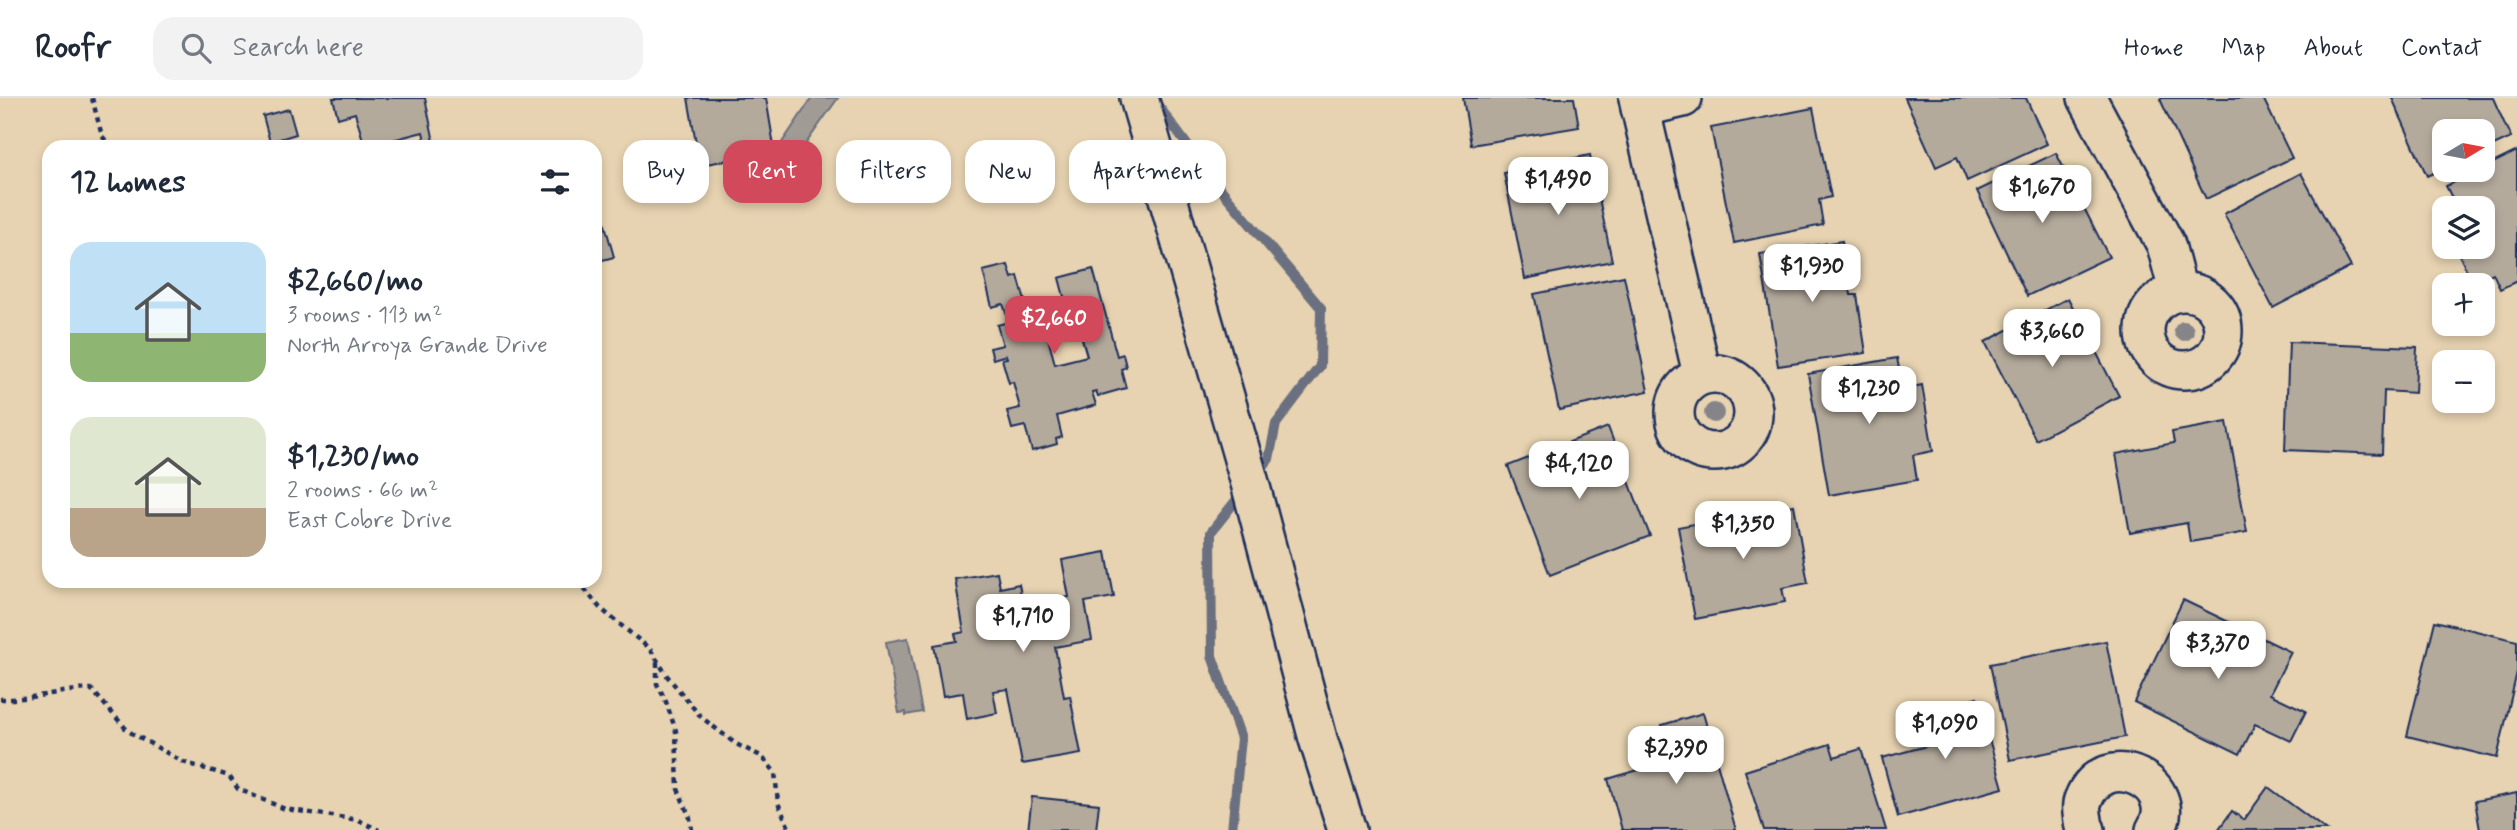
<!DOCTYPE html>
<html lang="en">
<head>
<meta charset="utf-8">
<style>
	:root { --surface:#fff; --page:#f2f2f3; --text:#1f2937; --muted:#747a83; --line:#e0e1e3; --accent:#d1495b }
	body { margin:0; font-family:Mynerve,sans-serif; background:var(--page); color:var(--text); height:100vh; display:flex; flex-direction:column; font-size:26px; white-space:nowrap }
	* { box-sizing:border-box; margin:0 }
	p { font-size:23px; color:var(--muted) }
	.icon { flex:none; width:38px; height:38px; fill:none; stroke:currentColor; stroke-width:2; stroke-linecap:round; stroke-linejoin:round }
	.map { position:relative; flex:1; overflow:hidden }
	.drawer { position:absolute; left:42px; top:42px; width:560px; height:448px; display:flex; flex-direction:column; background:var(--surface); border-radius:21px; box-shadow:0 4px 10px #0003 }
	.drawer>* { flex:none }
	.guide { position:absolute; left:623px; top:42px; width:665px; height:63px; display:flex; gap:14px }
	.needle { width:46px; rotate:80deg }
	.controls { position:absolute; left:2432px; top:21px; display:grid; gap:14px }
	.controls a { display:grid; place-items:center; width:63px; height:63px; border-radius:14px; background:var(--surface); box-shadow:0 4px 10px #0003; font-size:35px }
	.price { position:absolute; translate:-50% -60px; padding:0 16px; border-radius:14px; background:#fff; color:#222; font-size:23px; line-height:46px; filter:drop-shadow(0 2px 4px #0008) }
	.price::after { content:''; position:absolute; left:50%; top:42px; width:21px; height:16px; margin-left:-10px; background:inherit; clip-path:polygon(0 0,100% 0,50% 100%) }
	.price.current { background:var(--accent); color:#fff }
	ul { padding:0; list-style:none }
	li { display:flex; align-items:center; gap:21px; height:175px; padding:0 28px }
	li span { display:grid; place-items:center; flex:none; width:196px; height:140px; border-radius:21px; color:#555 }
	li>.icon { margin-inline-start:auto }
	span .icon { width:84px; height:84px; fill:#fffc; stroke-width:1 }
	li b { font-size:30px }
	h2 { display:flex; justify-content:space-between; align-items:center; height:84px; padding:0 28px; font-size:30px }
	.chip { padding:0 24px; border-radius:21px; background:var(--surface); box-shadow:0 4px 10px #0003; font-size:24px; line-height:63px }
	.chip.current { background:var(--accent); color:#fff }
	header { display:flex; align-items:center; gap:42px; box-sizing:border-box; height:98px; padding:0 35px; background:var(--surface); border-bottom:2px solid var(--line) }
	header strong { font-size:33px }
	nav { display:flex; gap:38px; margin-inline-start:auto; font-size:24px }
	.search { width:490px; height:63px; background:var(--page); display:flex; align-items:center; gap:18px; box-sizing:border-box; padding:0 24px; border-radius:21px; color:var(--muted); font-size:26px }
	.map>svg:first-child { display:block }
	.water { fill:#a19b95; stroke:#6b707f; stroke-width:2 }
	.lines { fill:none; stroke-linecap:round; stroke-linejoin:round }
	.stream { stroke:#6b707f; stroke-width:10 }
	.building { fill:#b4aa9c; stroke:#1b2f5e; stroke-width:2 }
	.minor-casing { stroke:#1b2f5e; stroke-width:42 }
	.path { stroke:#1b2f5e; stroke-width:4.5; stroke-dasharray:5 5; stroke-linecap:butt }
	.minor { stroke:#e7d3b1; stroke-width:37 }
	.tree { fill:#858489 }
</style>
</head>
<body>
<header>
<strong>Roofr</strong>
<div class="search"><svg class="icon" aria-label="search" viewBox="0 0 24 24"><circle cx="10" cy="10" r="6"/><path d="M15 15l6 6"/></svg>Search here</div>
<nav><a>Home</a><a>Map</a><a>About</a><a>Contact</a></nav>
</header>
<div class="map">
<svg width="2517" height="732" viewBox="0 0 2517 732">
	<rect width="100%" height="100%" fill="#e7d3b1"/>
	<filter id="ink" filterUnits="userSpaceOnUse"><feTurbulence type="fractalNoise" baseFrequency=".0143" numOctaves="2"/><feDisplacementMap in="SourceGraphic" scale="14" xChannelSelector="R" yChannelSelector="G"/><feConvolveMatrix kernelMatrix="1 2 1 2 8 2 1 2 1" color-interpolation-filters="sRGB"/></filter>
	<g filter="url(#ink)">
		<g class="water">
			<path d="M812,0H838L797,58L781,46Z"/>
			<path d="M908,540L922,614L906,617V614L899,615L886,544Z"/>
		</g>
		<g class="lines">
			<g class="stream">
				<path d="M1154,2L1213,82L1321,210L1320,268L1276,326L1269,361L1255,379"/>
				<path d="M1232,732L1241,640L1212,558L1211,434L1245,391"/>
			</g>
		</g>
		<g class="building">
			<path d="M333,0H425L434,44L426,46L423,34L365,49L355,15L338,20Z"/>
			<path d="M688,0H766L775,54L700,67Z"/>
			<path d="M1463,0H1574L1579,29L1471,47Z"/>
			<path d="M1905,0H2026L2047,46L1967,83L1957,59L1936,69Z"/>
			<path d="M2163,0H2263L2292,60L2206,101L2160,1Z"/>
			<path d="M2392,0H2493L2511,40L2483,53V33H2445V70L2427,78Z"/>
			<path d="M1813,10L1831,99L1819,102L1823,127L1734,145L1711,30Z"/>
			<path d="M289,11L296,36L270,44L263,18Z"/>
			<path d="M2517,53V183L2500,191L2493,175L2473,185L2455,149H2483V110H2457L2446,88Z"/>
			<path d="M2056,55L2109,159L2027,198L1977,93Z"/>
			<path d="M1590,57L1612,163L1525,181L1504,75Z"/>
			<path d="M2301,75L2351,169L2273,210L2224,116Z"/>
			<path d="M595,91L614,159L595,164Z"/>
			<path d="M1842,143L1851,197H1857L1866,255L1778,268L1760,156Z"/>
			<path d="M1008,167L1012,180L1018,178L1033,232L1045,229L1055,266L1087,258L1080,234L1074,236L1059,180L1093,171L1117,258L1123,256L1126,269L1121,271L1126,290L1098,298L1096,293L1092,294L1096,307L1057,318L1062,339L1056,341L1057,346L1032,353L1025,328L1012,331L1007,313L1020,310L1013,284L1009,285L1002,261L1007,260L1006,257L993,261L990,250L1003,247L997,227L1009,224L1003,206L992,209L983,173Z"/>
			<path d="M1624,178L1648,293L1559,312L1534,196Z"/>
			<path d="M2068,200L2119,298L2036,342L1985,244Z"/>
			<path d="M2289,244L2417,249L2415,295L2384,293L2382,356L2285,352Z"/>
			<path d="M1897,260L1903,291L1922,287L1933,353L1913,357L1917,382L1829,397L1808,276Z"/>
			<path d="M2227,324L2247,434L2190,444L2187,425L2130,435L2116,356L2174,345L2172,334Z"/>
			<path d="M1608,329L1650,438L1550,477L1508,368Z"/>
			<path d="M1794,407L1808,485L1782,490L1785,504L1695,521L1678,429Z"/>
			<path d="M1106,454L1114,499L1085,504L1092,542L1055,549L1064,599L1070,598L1081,656L1022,666L1008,591L993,593L997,615L967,621L963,595L943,598L934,547L957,543L955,536L964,534L955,481L997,474L1000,490L1019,486L1023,507L1069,499L1062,462Z"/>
			<path d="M2183,502L2291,554L2270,596L2306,613L2291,643L2255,626L2240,656L2134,604Z"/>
			<path d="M2435,523L2517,543V574L2497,660L2407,638Z"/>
			<path d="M2106,543L2125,639L2010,662L1990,566Z"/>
			<path d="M1977,599L2003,690L1898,719L1882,660L1930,647L1921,615Z"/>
			<path d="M1703,615L1736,732H1622L1608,681L1672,662L1662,627Z"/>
			<path d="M1830,646L1834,659L1861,651L1886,732H1764L1745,673Z"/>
			<path d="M2268,689L2326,732H2218L2232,713L2244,722Z"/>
			<path d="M2517,695V732H2480L2475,703Z"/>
			<path d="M1032,699L1099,706L1096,732H1028Z"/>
		</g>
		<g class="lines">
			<g class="minor-casing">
				<g id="minor">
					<path d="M1139,0L1250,385L1318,641L1347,732"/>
					<path d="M1638,0L1702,276"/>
					<path d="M2087,0L2166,147L2178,193"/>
					<path d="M1640,10L1683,0"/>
					<circle cx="2184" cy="233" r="39"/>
					<circle cx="1714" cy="315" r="39"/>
					<path d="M2086,732L2084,729C2083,721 2080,709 2083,702C2105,645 2184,688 2155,732"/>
				</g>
			</g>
			<g class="path">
				<path d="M92,0L102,38L111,49"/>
				<path d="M578,483L600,510L650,551L668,579L701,619L736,646L761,658L775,674L778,705L790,732"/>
				<path d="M657,564V586L665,601L676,633L678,691L690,720L692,732"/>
				<path d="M0,601C31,602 60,592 91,591L128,633L183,664L229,678L238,691L285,711L358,722L379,732"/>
			</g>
			<use href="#minor" class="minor"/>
		</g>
		<g class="tree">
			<circle cx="2184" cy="233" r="10"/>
			<circle cx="1714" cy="315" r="10"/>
		</g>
	</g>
</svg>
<div class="controls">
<a><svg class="needle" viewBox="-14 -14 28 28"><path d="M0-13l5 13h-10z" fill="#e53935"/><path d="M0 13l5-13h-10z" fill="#747a83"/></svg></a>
<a><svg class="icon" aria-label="layers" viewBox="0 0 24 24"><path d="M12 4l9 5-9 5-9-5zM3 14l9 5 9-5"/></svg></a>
<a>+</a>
<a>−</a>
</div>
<b class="price" style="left:1558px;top:119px">$1,490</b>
<b class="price" style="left:2042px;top:127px">$1,670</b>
<b class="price" style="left:1812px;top:206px">$1,930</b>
<b class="price current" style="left:1054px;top:258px">$2,660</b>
<b class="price" style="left:2052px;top:271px">$3,660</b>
<b class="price" style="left:1869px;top:328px">$1,230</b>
<b class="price" style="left:1579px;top:403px">$4,120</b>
<b class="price" style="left:1743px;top:463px">$1,350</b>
<b class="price" style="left:1023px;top:556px">$1,710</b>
<b class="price" style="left:2218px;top:583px">$3,370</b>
<b class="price" style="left:1945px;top:663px">$1,090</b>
<b class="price" style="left:1676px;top:688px">$2,390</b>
<div class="guide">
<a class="chip">Buy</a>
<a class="chip current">Rent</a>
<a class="chip">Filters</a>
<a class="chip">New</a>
<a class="chip">Apartment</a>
</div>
<section class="drawer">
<h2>12 homes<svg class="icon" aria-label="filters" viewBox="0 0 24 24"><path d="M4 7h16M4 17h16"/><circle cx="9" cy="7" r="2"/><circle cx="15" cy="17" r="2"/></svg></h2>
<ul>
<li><span style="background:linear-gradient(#bfe0f5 65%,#8fb573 0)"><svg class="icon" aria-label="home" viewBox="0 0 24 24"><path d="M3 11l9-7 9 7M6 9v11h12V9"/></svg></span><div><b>$2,660/mo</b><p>3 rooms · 113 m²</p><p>North Arroya Grande Drive</p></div></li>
<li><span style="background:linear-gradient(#dfe7d0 65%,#b9a48a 0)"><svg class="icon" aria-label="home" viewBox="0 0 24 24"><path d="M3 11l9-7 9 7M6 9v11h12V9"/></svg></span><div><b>$1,230/mo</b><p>2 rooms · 66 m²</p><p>East Cobre Drive</p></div></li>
</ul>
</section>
</div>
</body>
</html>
